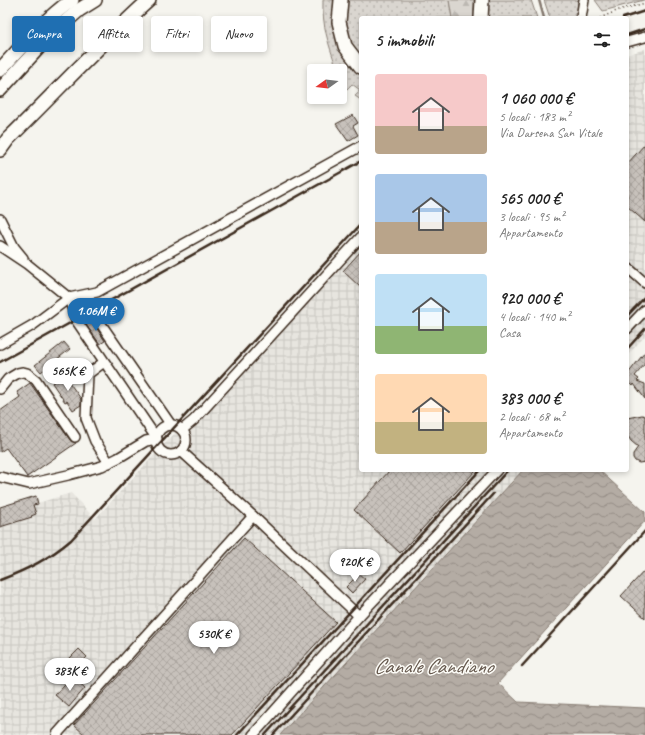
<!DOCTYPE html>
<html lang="it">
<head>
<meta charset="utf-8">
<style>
	:root { --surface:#fff; --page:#f2f2f2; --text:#222; --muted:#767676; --accent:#1f6fb2 }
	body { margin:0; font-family:Caveat,sans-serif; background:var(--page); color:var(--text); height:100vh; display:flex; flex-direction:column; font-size:15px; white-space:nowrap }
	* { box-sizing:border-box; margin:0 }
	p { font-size:13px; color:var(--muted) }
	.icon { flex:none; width:22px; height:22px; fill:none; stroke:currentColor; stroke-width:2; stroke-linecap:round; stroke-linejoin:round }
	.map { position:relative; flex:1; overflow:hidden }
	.panel { position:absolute; left:359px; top:16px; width:270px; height:456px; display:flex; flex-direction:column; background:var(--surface); border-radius:4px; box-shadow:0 2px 6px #0003 }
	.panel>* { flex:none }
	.banner { position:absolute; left:12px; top:16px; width:287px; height:36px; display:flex; gap:8px }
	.needle { width:26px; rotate:255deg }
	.buttons { position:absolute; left:307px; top:64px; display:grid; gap:8px }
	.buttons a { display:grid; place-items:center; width:40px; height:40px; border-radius:4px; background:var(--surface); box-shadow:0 2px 6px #0003; font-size:20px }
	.price { position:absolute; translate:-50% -34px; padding:0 9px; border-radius:14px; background:#fff; color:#222; font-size:13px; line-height:26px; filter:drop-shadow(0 1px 2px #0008) }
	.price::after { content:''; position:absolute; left:50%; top:24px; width:12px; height:9px; margin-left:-6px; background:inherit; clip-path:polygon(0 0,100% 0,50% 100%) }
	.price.on { background:var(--accent); color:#fff }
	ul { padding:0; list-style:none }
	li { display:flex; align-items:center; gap:12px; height:100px; padding:0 16px }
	li span { display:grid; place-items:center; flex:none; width:112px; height:80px; border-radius:4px; color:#555 }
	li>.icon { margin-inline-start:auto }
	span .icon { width:48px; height:48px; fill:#fffc; stroke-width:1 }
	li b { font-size:17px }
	h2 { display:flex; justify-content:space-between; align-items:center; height:48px; padding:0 16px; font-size:17px }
	.tag { padding:0 14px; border-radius:4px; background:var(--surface); box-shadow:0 2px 6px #0003; font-size:14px; line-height:36px }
	.tag.on { background:var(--accent); color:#fff }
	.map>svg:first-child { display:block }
	.industrial { fill:url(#industrial-grid) }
	.grass { fill:url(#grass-dots); stroke:#8a8077 }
	.forest { fill:url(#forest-firs); stroke:#8a8077 }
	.water { fill:url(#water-waves); stroke:#84786e }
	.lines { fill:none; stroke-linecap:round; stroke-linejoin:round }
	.stream { stroke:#84786e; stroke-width:2.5 }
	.building { fill:url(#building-cross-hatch); stroke:#3b2a1e }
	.minor-casing { stroke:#3b2a1e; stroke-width:12 }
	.highway-casing { stroke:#3b2a1e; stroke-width:16 }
	.path { stroke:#3b2a1e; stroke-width:1.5; stroke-dasharray:1 3; stroke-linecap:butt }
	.minor { stroke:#fdfcf7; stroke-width:9 }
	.highway { stroke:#fdfcf7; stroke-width:13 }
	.rail { stroke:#3b2a1e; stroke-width:2.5 }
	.labels { text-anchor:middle; stroke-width:3; stroke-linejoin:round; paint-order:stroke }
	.water-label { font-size:21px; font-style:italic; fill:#65584d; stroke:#fdfcf7 }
</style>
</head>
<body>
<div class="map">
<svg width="645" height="735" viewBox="0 0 645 735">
	<defs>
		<pattern id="industrial-grid" width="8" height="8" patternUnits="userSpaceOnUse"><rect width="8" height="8" fill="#e7e5df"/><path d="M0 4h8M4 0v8" fill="none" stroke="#c7c5bf"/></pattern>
		<pattern id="grass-dots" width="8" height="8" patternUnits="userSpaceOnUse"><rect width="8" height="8" fill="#dad6d0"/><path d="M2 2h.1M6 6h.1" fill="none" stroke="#bcb8b2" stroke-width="1.8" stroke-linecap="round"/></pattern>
		<pattern id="forest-firs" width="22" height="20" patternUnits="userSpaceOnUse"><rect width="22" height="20" fill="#dad6d0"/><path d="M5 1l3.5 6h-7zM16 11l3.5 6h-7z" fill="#bcb8b2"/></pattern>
		<pattern id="water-waves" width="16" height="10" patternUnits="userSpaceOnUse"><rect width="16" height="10" fill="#b4aca4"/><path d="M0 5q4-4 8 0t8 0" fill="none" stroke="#948c85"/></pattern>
		<pattern id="building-cross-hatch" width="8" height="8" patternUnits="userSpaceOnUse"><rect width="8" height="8" fill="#c7c1bb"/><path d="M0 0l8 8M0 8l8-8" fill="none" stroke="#aca6a0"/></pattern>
	</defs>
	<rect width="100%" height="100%" fill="#f5f4ee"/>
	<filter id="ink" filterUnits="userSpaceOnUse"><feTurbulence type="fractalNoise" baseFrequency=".025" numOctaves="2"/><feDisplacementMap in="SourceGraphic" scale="8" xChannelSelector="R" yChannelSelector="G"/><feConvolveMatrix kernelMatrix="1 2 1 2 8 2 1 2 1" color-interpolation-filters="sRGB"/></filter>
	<g filter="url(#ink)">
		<g class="industrial">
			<path d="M645,49V336L627,356V55Z"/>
			<path d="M361,239V470H523L280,735H0V507L36,496L38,503L71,493L95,519L155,454Z"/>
		</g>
		<g class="grass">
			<path d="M323,0H334C330,30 337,53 361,73V100L355,96L360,90L352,84L347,89L340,84V71H332L336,66C328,42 322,26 323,0Z"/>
			<path d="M343,0H449L452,18H361V60L344,34Z"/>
			<path d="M485,0H531L537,18H485Z"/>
			<path d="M544,0H578L577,10L574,18H550Z"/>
			<path d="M595,0H644L603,11Z"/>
		</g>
		<path class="forest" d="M449,0H474V18H452Z"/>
		<path class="water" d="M523,470H599L645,512V521L498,683L518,702L645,708V735H280Z"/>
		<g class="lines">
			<path class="stream" d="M539,0L544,18"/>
		</g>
		<g class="building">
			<path d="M353,115L358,123L353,126L358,135L348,141L336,124Z"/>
			<path d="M645,144V222L627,206V164Z"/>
			<path d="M361,251V288L343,271Z"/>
			<path d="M92,321L105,341L100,344L86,325Z"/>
			<path d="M64,342L70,349L41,372L35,365Z"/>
			<path d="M645,352V364L635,376L639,379L637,381L645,384V399L634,384L633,386L627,380V375Z"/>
			<path d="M64,375L81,399V405L73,410L67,401L65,402L52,383Z"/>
			<path d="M30,383L70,440L76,443L27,477L6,448L0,452V411L20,397L17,392Z"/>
			<path d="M642,415L645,416V462L639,463L635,461L633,458V454L638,447L631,441L627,435V418Z"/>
			<path d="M390,470H476L400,553L354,510Z"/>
			<path d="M36,496L38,504L33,505L36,514L31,516L32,517L0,527V507Z"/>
			<path d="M244,538L336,622L232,735H85L74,725Z"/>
			<path d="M645,570V618L621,596Z"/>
			<path d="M359,574L365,579L352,593L346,587Z"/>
			<path d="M79,649L87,657L75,669L67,661Z"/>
			<path d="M72,676L85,688L69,707L55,695Z"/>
		</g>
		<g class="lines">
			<g class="minor-casing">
				<g id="minor">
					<path d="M581,18L584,0"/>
					<path d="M627,42L645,37"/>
					<path d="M0,219L14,247L23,258"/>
					<path d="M0,246L27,264L69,298L92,311L171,425"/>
					<path d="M627,267L645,283"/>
					<path d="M627,329L645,310"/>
					<path d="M0,344L33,325L69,298L97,292L361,146"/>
					<path d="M104,362L88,374L86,418L95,441L109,463"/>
					<path d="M0,389L8,379L18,373L23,372L27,373L36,380L75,437"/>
					<circle cx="171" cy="440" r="15"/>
					<path d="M182,430L194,420L361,237"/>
					<path d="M181,451L253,516L359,616"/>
					<path d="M0,477L29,484L68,475L102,466L118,458L146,441L157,439L76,320L69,298"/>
					<path d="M58,735L57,734L253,516"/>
					<path d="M253,735L359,616L497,470"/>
				</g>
			</g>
			<g class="highway-casing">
				<g id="highway">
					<path d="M341,0L339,22L345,46L361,67"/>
					<path d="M481,18L482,0"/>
					<path d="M0,70C23,45 45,19 72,0"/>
					<path d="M0,90L50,35L79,10L95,0"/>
					<path d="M0,150L8,139C55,93 100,44 149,0"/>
				</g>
			</g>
			<path class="path" d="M600,18L619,10L645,3"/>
			<use href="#minor" class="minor"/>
			<use href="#highway" class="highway"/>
			<g class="rail">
				<path d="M623,18L645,11"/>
				<path d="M627,35L645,29"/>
				<path d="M627,316L645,297"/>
				<path d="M627,349L645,329"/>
				<path d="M0,362L361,161"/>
				<path d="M0,580C26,570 49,559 71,540L361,224"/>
				<path d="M522,666L645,531"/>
				<path d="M237,735L480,470"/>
				<path d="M265,735L508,470"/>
				<path d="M273,735L493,494"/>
			</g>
		</g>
	</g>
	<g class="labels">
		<g class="water-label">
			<text x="433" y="673">Canale Candiano</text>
		</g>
	</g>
</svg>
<div class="buttons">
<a><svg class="needle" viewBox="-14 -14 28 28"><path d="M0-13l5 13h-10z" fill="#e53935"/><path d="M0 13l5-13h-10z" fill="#767676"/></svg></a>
</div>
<b class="price on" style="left:96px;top:332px">1.06M €</b>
<b class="price" style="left:68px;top:392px">565K €</b>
<b class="price" style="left:355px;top:583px">920K €</b>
<b class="price" style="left:214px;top:655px">530K €</b>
<b class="price" style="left:70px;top:692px">383K €</b>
<div class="banner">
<a class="tag on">Compra</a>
<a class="tag">Affitta</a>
<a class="tag">Filtri</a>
<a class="tag">Nuovo</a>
</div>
<section class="panel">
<h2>5 immobili<svg class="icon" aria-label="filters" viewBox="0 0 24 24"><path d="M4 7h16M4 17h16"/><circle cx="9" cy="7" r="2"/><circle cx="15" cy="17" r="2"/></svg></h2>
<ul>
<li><span style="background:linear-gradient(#f6c9c9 65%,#b9a48a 0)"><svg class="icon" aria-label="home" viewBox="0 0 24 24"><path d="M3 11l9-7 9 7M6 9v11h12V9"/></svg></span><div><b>1 060 000 €</b><p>5 locali · 183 m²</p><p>Via Darsena San Vitale</p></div></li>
<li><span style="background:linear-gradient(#a9c7e8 60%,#b9a48a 0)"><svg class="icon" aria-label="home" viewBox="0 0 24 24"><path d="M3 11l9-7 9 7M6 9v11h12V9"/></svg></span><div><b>565 000 €</b><p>3 locali · 95 m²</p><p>Appartamento</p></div></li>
<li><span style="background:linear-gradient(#bfe0f5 65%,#8fb573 0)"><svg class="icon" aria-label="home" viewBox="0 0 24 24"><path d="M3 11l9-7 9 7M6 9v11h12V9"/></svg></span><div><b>920 000 €</b><p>4 locali · 140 m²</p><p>Casa</p></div></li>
<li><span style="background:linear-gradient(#ffd9b3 60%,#c2b280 0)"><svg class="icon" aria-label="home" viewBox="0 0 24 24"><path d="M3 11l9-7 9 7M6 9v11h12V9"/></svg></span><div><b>383 000 €</b><p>2 locali · 68 m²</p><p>Appartamento</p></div></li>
</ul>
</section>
</div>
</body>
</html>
